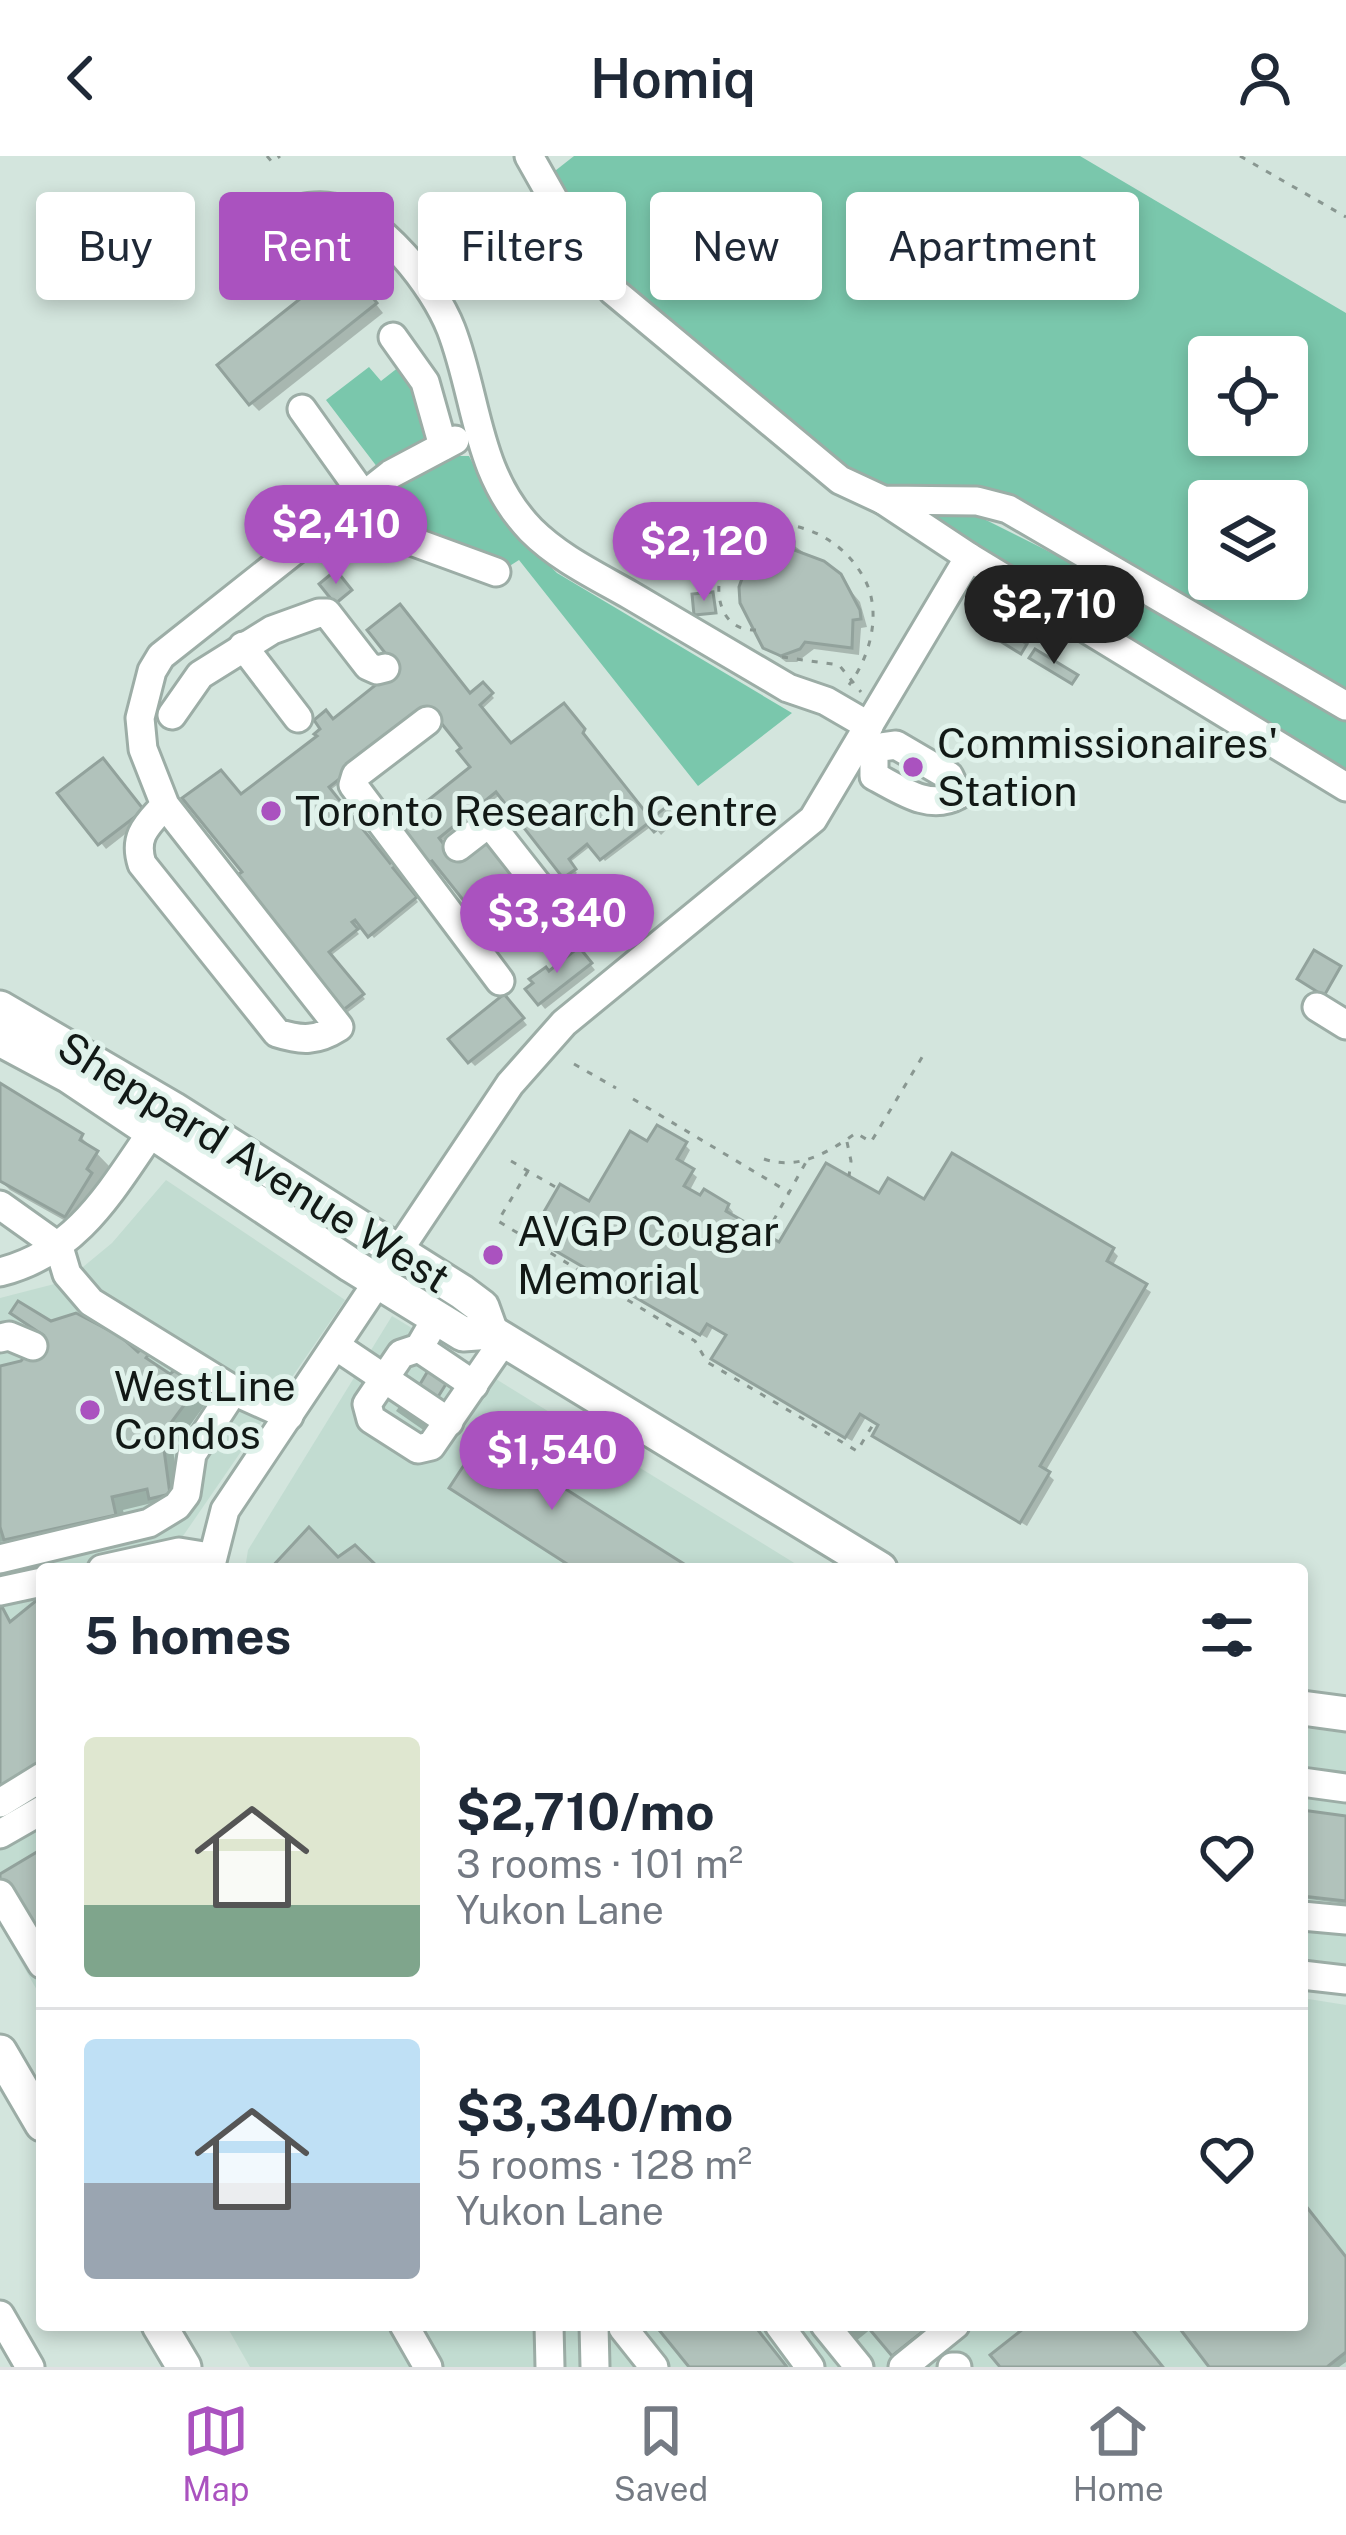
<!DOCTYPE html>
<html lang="en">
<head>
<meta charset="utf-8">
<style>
	:root { --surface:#fff; --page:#f6f6f7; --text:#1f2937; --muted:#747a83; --line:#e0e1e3; --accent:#aa52bf }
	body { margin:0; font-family:"Public Sans",sans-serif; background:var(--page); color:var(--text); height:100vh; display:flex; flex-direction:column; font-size:45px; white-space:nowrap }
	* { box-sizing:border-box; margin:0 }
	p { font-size:39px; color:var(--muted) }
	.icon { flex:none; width:66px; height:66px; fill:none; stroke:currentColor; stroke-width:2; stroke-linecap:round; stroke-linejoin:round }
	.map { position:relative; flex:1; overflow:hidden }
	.side { position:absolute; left:36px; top:1407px; width:1272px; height:768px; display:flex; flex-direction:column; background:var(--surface); border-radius:12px; box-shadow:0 6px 18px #0003 }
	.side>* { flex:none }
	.banner { position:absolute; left:36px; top:36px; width:1275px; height:108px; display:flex; gap:24px }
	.buttons { position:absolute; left:1188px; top:180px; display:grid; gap:24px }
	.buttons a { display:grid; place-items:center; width:120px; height:120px; border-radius:12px; background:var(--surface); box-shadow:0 6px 18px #0003; font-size:60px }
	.price { position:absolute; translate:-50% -102px; padding:0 27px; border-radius:42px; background:var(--accent); color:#fff; font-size:39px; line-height:78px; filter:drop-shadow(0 3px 6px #0008) }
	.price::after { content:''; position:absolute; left:50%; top:72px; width:36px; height:27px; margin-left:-18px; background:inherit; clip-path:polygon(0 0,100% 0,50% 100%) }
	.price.on { background:#222; color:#fff }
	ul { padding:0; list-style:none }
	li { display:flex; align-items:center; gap:36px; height:300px; padding:0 48px }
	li+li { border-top:3px solid var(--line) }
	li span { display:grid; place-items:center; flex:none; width:336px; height:240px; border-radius:12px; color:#555 }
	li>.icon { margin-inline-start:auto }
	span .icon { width:144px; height:144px; fill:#fffc; stroke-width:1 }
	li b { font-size:51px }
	h2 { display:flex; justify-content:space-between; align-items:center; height:144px; padding:0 48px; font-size:51px }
	.chip { padding:0 42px; border-radius:12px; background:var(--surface); box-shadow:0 6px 18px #0003; font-size:42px; line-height:108px }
	.chip.on { background:var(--accent); color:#fff }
	header { display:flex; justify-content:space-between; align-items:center; height:156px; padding:0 48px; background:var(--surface); font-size:54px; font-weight:600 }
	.tab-bar { display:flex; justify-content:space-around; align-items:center; height:168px; border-top:3px solid var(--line); background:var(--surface); font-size:33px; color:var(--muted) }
	.tab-bar a { display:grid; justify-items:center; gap:6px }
	.tab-bar .on { color:var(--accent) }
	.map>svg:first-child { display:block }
	.built { fill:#c2dcd1 }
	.green { fill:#7ac7ac; fill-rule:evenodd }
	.shadow { fill:#0003 }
	.building { fill:#b1c2bb; stroke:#92a29c; stroke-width:3; fill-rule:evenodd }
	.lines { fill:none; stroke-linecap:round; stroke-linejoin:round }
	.minor-casing { stroke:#9cada6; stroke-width:33 }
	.major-casing { stroke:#9cada6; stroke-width:39 }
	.path { stroke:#899791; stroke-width:3; stroke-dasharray:6 9; stroke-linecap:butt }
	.minor { stroke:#fff; stroke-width:27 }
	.major { stroke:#fff; stroke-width:33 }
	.poi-dot { fill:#aa52bf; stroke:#e0f2eb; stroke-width:4.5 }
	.labels { text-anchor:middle; stroke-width:10; stroke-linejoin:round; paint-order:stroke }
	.poi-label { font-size:42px; fill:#121916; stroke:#e0f2eb; text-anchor:start }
	.street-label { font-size:42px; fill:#121916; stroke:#e0f2eb }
</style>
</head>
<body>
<header><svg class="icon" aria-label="back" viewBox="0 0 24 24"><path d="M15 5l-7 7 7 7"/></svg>Homiq<svg class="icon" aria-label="person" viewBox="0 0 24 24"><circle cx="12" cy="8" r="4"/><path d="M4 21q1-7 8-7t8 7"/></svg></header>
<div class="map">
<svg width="1346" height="2211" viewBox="0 0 1346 2211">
	<rect width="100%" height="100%" fill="#d3e5dd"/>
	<g class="built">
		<path d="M166,1024L345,1144L183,1380L184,1413H42V1843L0,1769V1142L66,1125L112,1087Z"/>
		<path d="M392,1160L496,1223L804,1413H245L248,1394Z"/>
		<path d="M1302,1572L1346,1577V1811L1302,1806Z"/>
		<path d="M1302,1842L1346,1849V2211H250L226,2169H1302Z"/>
	</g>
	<g class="green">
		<path d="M574,0H1080L1346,157V541L1005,344L903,335L857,321L803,281L704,192L622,132L546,22ZM1209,201H1287V279H1209ZM1209,345H1287V423H1209Z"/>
		<path d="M404,207L416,223L428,279L381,316L326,244L369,211L381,225Z"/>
		<path d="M457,300H469L501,362L557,417L792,557L698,630L519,404L508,411C478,400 369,378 396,334L392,329Z"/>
		<path d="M970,356L1108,425L1346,557V619L951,380L927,358Z"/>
	</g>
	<g class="shadow">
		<path d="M353,119L383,157L259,255L251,247Z"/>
		<path d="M793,389L839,421L860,446L867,471L861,472L859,499L814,493L797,506H786L765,490Z"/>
		<path d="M483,530L494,542L481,554L511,591L564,550L651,666L666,655L675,665L661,679L653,669L605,705L592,689L569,707L577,717L568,724L501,638L440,686L455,706L486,682L519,723L496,742L503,754L494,743L477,756L437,706L433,708L422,695L474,611L465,593L435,554L329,635L418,746L374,782L360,765L352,770L359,778L329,801L365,843L348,856L248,730L241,642L321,580L333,567L470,541Z"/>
		<path d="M103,606L147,661L106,693L61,638Z"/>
		<path d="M584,800L595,814L545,853L540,847L549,818Z"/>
		<path d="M510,848L527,869L475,910L470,905Z"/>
		<path d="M0,931L81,981L109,1010L98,1027L103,1032L78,1072L10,1034L0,1024Z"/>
		<path d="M648,989H685L690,994L682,1009L697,1021L689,1036L728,1050L733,1056L730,1061L780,1090L880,1041L925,1047L1112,1094L1118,1100L1112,1111L1151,1136L1045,1316L1054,1324L1027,1370L881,1285V1270L866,1261L852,1285L721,1209L715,1203L728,1180L713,1171L707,1182L540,1085L590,1049Z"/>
		<path d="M14,1157L147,1201L171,1221L183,1222L209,1243L173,1293L181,1350L165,1354L156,1346L123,1354L127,1371L19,1396L8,1384L0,1386V1213L23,1207L44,1181Z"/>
		<path d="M450,1223L427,1260L432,1280L396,1255L403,1245L421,1256Z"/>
		<path d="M1302,1657L1346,1663V1748L1302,1742Z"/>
		<path d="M1302,2048L1346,2104V2206L1339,2211H1213L1181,2169H1302Z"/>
		<path d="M832,2169H943L899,2204L872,2172L850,2190Z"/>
	</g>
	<g class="building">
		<path d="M345,107L377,147L249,249L217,209Z"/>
		<path d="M777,386H794V394L824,405L841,418L860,454L861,463L853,464L852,492L805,486L800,493L781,500L763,492L740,447L739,431L744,417L728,406L759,390Z"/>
		<path d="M336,414L352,434L335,448L319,428Z"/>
		<path d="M713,436L716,457L694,459L692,438Z"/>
		<path d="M400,448L470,537L483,526L493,537L480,549L511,587L564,547L585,573L583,577L651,663L666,651L674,660L654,676L647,668L600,704L587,688L569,703L576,713L563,722L496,636L439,682L455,703L486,678L518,719L495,738L503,749L498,753L490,742L472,755L432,705L428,707L417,693L393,712L417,741L368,781L355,764L352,766L358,773L329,796L364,838L342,855L229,725L242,716L182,642L221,614L241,638L317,580L314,578L320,573L314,564L326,554L333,563L397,512L367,474ZM430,553L461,592L457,595L470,611L398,668L413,688L390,707L329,631Z"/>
		<path d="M985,462L1027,488L1021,498L979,472Z"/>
		<path d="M1035,493L1078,519L1072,528L1029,502Z"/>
		<path d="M103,602L144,654L98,689L57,637Z"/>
		<path d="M579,791L592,807L538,849L525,833L533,827L529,823L546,811L549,815Z"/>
		<path d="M1314,794L1341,810L1324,840L1297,823Z"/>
		<path d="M504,838L524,862L468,907L448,883Z"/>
		<path d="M0,927L83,978L80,984L98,995L87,1013L92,1017L65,1061L0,1025Z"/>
		<path d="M657,969L687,986L677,1003L694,1013L684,1030L700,1039L704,1033L729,1048L726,1055L779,1086L826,1007L879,1037L888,1022L924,1043L952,997L1114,1092L1107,1105L1147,1128L1040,1310L1050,1316L1020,1367L872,1280L878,1269L860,1258L845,1282L711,1203L726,1179L707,1168L700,1179L530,1080L560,1028L589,1045L630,975L647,985Z"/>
		<path d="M18,1145L51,1165L76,1157L120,1180L138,1196L141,1193L149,1198L146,1202L170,1218L175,1214L185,1220L182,1225L199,1229L162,1279L170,1338L149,1343L147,1333L112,1341L116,1359L4,1384L0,1371V1210L21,1205L43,1179L10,1157Z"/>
		<path d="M432,1208L451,1220L428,1257L410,1245Z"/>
		<path d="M501,1276L517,1286L510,1297L515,1301L692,1413H575L449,1332L483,1280Z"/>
		<path d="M309,1371L338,1401L355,1389L380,1413H270Z"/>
		<path d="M42,1440V1620L0,1645V1447L10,1466Z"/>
		<path d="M1302,1654L1346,1660V1745L1302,1740Z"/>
		<path d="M42,1693V1795L0,1724V1718Z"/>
		<path d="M1302,2045L1346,2101V2196L1327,2211H1209L1177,2169H1302Z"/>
		<path d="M655,2169H754L787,2211H689Z"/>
		<path d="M866,2169H931L892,2200Z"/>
		<path d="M1028,2169H1129L1163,2211H1000L990,2199Z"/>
	</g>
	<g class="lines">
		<g class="minor-casing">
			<g id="minor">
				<path d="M529,0L586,101L613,135L840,324L883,344L977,345L1008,353L1346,550"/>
				<path d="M279,58C296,54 315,48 333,52C381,60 434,130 451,173C478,243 475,316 531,374C559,402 595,419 630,439C682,470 735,501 788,532L826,545L869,570"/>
				<path d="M393,181L425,226L443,290"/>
				<path d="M302,253L364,340L374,366L395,379L496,416"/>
				<path d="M969,401L1346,631"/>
				<path d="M243,490L298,562"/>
				<path d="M172,559L200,519L272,474L319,457H327L368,510L377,514L385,512"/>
				<path d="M427,565L356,619L353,629L500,825"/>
				<path d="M896,589L949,620L958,639C929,655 901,634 874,620V592Z"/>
				<path d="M165,649C147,669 133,680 142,708L277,877C302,885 317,885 339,871L165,649L143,593L140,562L152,515L161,500L391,318L455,284"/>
				<path d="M458,691L489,667L566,765"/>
				<path d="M1317,851L1346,869"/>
				<path d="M0,1049L59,1091L67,1118L91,1146L240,1238L289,1260"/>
				<path d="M0,1116C76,1097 109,1038 151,977"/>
				<path d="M437,1161L419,1192L401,1198L367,1248L371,1263L418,1293L431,1290L504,1184"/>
				<path d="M0,1182L9,1180L33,1190"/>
				<path d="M336,1190L449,1266"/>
				<path d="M419,1192L474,1229"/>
				<path d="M0,1403L149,1367L177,1350L186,1338L192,1298L234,1234"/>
				<path d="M102,1413L179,1396L210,1401"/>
				<path d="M210,1413L225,1354L510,928L564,867L813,663L969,401L883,344"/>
				<path d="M0,1435L42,1426"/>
				<path d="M1302,1626L1346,1632"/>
				<path d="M0,1647L42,1621"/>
				<path d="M0,1678L42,1654"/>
				<path d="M0,1738L42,1808"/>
				<path d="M1302,1760L1346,1764"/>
				<path d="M1302,1819L1346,1824"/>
				<path d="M0,2159L30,2211"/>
				<path d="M404,2169L428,2211"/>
				<path d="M549,2169L550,2211"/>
				<path d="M594,2169L595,2211"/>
				<path d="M779,2169L810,2211"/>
				<path d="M825,2169L859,2211"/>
				<path d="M623,2172L654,2211"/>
				<path d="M903,2211L955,2169"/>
				<path d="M952,2211H957"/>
			</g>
		</g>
		<g class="major-casing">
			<g id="major">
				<path d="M0,852L173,953L462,1136L482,1151L491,1176"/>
				<path d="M0,883L69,920L351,1109L463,1178L491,1176L880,1413"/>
				<path d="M1302,1552L1346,1558"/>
				<path d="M0,1896L42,1968"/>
				<path d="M159,2169L184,2211"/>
			</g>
		</g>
		<g class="path">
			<path d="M267,0L272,6L280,0"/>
			<path d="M1240,0L1346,61"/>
			<path d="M756,474C690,477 714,337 811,375C834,384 853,401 865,424C882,457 870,501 849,529"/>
			<path d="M782,501L839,509L861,536"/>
			<path d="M574,908L616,932"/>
			<path d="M633,943L790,1037"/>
			<path d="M847,986L851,1005L849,1020"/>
			<path d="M764,1003C798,1015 829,996 856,977L871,986L924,898"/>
			<path d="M511,1005L557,1032"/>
			<path d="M528,1015L498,1065L695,1185L707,1206L857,1295L874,1267"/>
			<path d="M766,1078L806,1006"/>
		</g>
		<use href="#minor" class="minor"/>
		<use href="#major" class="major"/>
	</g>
	<g class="poi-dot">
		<circle cx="913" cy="611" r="12"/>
		<circle cx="271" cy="655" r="12"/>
		<circle cx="493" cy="1099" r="12"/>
		<circle cx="90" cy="1254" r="12"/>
	</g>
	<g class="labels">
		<g class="poi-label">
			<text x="937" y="602">Commissionaires'<tspan x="937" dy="48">Station</tspan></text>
			<text x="295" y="670">Toronto Research Centre</text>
			<text x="517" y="1090">AVGP Cougar<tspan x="517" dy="48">Memorial</tspan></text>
			<text x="114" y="1245">WestLine<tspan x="114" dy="48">Condos</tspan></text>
		</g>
		<g class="street-label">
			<text transform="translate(254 1006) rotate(32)" y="15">Sheppard Avenue West</text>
		</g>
	</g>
</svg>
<div class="buttons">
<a><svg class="icon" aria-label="locate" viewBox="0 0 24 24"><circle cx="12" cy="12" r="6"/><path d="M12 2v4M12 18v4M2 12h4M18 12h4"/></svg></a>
<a><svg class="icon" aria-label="layers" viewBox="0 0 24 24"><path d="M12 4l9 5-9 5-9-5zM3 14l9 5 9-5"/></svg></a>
</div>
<b class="price" style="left:336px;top:431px">$2,410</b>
<b class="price" style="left:704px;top:448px">$2,120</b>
<b class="price on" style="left:1054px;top:511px">$2,710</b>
<b class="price" style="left:557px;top:820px">$3,340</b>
<b class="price" style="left:552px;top:1357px">$1,540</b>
<div class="banner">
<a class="chip">Buy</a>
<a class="chip on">Rent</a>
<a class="chip">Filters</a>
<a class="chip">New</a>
<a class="chip">Apartment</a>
</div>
<section class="side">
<h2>5 homes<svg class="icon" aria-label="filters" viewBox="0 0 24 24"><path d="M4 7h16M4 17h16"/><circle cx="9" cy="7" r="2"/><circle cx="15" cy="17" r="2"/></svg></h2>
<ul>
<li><span style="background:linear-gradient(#dfe7d0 70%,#7fa58c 0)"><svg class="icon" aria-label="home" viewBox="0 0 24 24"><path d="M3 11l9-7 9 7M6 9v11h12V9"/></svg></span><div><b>$2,710/mo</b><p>3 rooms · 101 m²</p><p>Yukon Lane</p></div><svg class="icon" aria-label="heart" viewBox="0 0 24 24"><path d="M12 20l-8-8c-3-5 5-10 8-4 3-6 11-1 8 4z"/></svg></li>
<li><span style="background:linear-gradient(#bfe0f5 60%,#9aa5b1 0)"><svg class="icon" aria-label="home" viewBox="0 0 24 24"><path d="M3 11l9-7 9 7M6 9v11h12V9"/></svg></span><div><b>$3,340/mo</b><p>5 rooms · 128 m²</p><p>Yukon Lane</p></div><svg class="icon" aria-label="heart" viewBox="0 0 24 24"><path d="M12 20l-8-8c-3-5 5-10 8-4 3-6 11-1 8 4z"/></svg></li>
</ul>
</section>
</div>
<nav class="tab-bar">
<a class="on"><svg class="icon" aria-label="map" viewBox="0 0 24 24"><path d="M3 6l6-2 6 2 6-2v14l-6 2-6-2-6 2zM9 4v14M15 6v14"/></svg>Map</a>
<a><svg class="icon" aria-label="saved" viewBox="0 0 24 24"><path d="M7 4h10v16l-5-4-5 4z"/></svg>Saved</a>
<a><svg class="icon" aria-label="home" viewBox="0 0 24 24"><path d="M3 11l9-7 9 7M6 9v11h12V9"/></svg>Home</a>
</nav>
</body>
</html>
